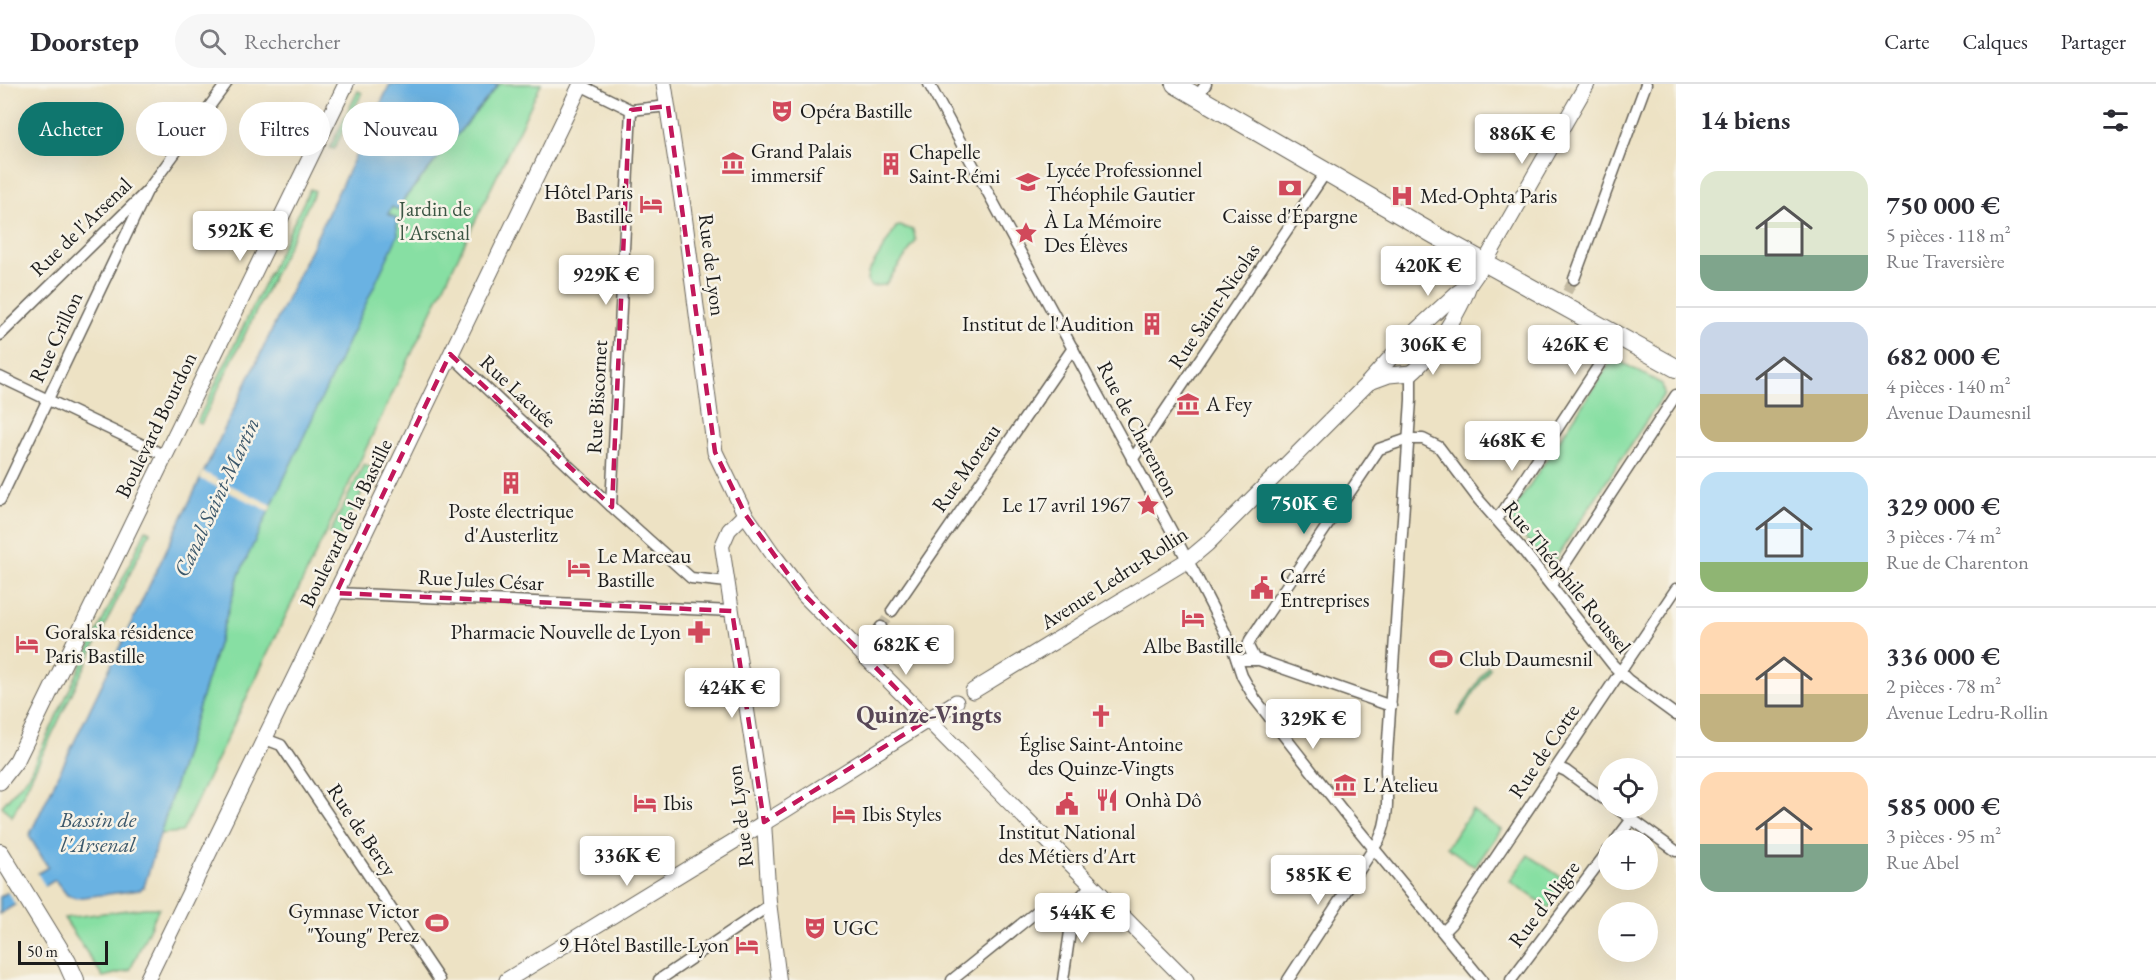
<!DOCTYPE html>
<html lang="fr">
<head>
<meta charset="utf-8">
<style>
	:root { --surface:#fff; --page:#f7f7f7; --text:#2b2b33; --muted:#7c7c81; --line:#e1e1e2; --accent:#0f766e }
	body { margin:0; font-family:"EB Garamond",serif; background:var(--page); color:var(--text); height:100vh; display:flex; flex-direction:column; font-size:22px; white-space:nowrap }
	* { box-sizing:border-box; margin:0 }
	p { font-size:20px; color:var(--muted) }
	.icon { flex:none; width:33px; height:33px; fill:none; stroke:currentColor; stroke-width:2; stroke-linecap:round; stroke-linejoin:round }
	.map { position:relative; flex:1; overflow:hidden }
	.drawer { display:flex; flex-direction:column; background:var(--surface); width:480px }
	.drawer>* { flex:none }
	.top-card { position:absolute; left:18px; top:18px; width:570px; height:54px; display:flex; gap:12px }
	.buttons { position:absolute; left:1598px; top:674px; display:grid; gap:12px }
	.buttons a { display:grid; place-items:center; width:60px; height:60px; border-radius:50%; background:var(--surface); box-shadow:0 6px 24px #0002; font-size:30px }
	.scale { position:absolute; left:18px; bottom:15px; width:90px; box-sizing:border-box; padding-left:6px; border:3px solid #1c1c1c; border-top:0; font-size:16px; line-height:21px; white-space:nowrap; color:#1c1c1c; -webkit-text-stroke:4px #f7f3e8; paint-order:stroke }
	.price { position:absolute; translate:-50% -51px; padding:0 14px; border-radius:6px; background:#fff; color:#222; font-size:20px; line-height:39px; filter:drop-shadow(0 2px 3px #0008) }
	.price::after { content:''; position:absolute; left:50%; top:36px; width:18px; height:14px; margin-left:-9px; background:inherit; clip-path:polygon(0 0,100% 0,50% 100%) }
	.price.active { background:var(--accent); color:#fff }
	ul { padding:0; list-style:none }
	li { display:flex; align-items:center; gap:18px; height:150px; padding:0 24px }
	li+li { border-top:2px solid var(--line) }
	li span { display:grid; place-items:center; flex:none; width:168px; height:120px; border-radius:18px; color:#555 }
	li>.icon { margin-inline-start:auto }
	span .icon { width:72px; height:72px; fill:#fffc; stroke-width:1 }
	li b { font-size:26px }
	h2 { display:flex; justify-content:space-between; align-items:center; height:72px; padding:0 24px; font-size:26px }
	.tag { padding:0 21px; border-radius:27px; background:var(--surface); box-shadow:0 6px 24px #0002; font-size:21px; line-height:54px }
	.tag.active { background:var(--accent); color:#fff }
	header { display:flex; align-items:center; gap:36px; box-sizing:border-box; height:84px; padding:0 30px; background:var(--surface); border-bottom:2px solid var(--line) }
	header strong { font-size:28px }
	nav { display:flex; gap:33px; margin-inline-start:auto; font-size:21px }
	.search { width:420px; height:54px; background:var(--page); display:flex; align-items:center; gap:15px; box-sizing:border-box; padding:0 21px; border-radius:33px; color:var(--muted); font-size:22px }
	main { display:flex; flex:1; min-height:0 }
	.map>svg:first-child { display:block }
	.green { fill:#87dfa3; stroke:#527e60; stroke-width:1.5 }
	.water { fill:#6bb2e2; stroke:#44677f; stroke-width:1.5 }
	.pier { fill:#ede2c4 }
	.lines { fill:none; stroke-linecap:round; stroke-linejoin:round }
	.minor-tunnel { stroke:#c3baa2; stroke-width:10; stroke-dasharray:10 5; stroke-linecap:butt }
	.minor-casing { stroke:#656157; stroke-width:13 }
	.tertiary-casing { stroke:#656157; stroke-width:16 }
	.secondary-casing { stroke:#656157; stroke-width:17 }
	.primary-casing { stroke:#656157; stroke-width:20 }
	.minor { stroke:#fff; stroke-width:10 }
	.tertiary { stroke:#fff; stroke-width:14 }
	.secondary { stroke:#fff; stroke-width:15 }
	.primary { stroke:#fff; stroke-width:18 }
	.marked { fill:none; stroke:#c2185b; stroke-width:4.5; stroke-dasharray:12 8; stroke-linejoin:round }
	.labels { text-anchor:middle; stroke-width:5; stroke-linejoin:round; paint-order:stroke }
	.poi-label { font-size:21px; fill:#1c1c1c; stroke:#f7f3e8; text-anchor:start }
	.park-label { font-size:21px; fill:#3c5644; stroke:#f7f3e8 }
	.street-label { font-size:21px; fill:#1c1c1c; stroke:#f7f3e8 }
	.water-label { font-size:22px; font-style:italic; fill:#3c586b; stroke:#f7f3e8 }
	.quarter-label { font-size:24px; font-weight:bold; fill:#584757; stroke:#f7f3e8 }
</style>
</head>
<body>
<header>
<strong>Doorstep</strong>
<div class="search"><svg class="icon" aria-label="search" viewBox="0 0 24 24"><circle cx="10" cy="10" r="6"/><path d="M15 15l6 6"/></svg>Rechercher</div>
<nav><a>Carte</a><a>Calques</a><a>Partager</a></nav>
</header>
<main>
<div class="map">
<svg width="1676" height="896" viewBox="0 0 1676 896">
	<rect width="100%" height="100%" fill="#f7f3e8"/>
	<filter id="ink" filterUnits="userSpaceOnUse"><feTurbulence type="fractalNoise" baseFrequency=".0167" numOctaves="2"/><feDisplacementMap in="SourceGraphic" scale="12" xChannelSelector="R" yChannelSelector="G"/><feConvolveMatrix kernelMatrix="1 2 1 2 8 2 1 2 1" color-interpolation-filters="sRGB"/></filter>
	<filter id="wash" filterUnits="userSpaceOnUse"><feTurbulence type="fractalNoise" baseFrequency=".008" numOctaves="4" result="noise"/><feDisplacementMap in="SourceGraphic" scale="24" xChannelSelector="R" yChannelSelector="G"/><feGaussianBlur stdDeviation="1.35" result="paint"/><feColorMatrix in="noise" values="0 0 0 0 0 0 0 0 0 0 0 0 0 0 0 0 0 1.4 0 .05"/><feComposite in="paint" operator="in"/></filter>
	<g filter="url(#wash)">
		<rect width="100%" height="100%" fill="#ede2c4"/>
		<g class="green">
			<path d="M499,0H541L182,748L160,750L239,491L388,130L391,122L399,126L404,115Z"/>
			<path d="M358,7L362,9L334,65L330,64Z"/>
			<path d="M310,105L315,107L201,340L197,338Z"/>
			<path d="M900,142L913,146L916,157L885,201L871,202L867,197L868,189L896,143Z"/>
			<path d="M1619,277L1662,300L1664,310L1554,477H1544L1512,438V428L1610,279Z"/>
			<path d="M364,380L373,385L340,454L330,449Z"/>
			<path d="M146,446L150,448L12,733L2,722L28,692Z"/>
			<path d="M1488,582L1490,584L1459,632L1457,631Z"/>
			<path d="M1472,726L1501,746L1475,783L1447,763Z"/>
			<path d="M1528,771L1568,798L1549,824L1510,797Z"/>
			<path d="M144,824H159L130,886L103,893L64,834Z"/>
		</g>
		<path class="water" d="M390,0H499L404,115L399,126L392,123L388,130L396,134L398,151L239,491L144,803L140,806L76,814L67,811L55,796L0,830V813L48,783L29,752Z"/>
		<g class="pier">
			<path d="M203,388L272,421L269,427L200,395Z"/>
			<path d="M36,787L47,805L17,823L6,806Z"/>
		</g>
	</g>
	<g filter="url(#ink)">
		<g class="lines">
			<g class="minor-tunnel">
				<path d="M1567,208L1574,195"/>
				<path d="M881,543L892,527"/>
			</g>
			<g class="minor-casing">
				<g id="minor">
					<path d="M929,0L1195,490L1232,562L1242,592L1255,615L1343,727L1482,896"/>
					<path d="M580,1L631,26L668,22"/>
					<path d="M1197,13L1206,0"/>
					<path d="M1574,195L1646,0"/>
					<path d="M0,251L147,107L226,0"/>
					<path d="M450,270L611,422L691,494L727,498"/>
					<path d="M0,293L164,371"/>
					<path d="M1132,376L1326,88"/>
					<path d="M0,416L147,107"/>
					<path d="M611,422L631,26"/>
					<path d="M1497,434L1504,426L1618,252"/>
					<path d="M1551,501L1676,311"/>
					<path d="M336,509L732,527"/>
					<path d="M892,527L1073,264"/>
					<path d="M862,571L881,543"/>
					<path d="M1237,576H1259L1391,622"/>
					<path d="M1255,576L1248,562L1250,556L1379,365L1408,355H1423L1439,363L1479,416L1522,465L1613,581L1628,596L1676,631"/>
					<path d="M265,655L281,661L439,896"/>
					<path d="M1557,683L1566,687L1608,718"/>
					<path d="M1615,723L1676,767"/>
					<path d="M1616,756L1632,735"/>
					<path d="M1443,848L1451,840L1676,505"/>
					<path d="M659,896L770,821"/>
					<path d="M952,896L1040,825L1048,821L1074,820"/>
					<path d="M1063,896L1074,820L1091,801"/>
					<path d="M1288,896L1379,756C1390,733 1387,710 1386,686L1411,316V289"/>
					<path d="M1511,896L1608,767"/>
				</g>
			</g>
			<g class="tertiary-casing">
				<path id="tertiary" d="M745,430L729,446L722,462L764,738L769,818L779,896"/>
			</g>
			<g class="secondary-casing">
				<g id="secondary">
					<path d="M664,0L683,123L715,368L745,430L775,473L805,512L1186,896"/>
					<path d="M1411,289C1432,272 1461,226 1469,201"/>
					<path d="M1370,298L1389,291L1411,289"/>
					<path d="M973,607L1188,476L1207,460L1367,300L1409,253L1456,210L1469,201L1485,178L1587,0"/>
					<path d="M0,698L17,676L346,0"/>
					<path d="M147,896L356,467L581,0"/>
					<path d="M507,896L785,726L956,618"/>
				</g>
			</g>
			<g class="primary-casing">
				<g id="primary">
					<path d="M1175,0L1435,151L1676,284"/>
					<path d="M0,769L67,878L75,896"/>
				</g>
			</g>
			<use href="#minor" class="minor"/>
			<use href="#tertiary" class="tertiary"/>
			<use href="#secondary" class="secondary"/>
			<use href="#primary" class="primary"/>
		</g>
	</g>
	<path class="marked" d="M668,22L715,368L745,430L798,504L927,636L764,738L732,527L336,509L450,270L612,423L629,34L631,26Z"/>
	<defs>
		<g id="theatre-bare" transform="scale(1.8)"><path d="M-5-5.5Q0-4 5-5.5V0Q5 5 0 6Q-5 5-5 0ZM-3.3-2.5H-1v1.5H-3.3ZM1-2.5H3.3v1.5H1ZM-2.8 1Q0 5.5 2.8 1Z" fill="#d1495b" stroke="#f7f3e8" stroke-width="2.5" paint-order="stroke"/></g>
		<g id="museum-bare" transform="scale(1.8)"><path d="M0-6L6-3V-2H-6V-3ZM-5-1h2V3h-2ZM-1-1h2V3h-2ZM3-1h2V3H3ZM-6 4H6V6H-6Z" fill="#d1495b" stroke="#f7f3e8" stroke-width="2.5" paint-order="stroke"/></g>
		<g id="building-bare" transform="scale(1.8)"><path d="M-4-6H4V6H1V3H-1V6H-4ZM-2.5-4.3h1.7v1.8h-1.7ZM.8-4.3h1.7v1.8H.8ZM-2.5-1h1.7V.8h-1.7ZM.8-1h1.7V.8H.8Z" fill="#d1495b" stroke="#f7f3e8" stroke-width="2.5" paint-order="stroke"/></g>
		<g id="school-bare" transform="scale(1.8)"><path d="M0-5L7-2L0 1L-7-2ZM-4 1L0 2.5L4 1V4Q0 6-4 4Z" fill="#d1495b" stroke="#f7f3e8" stroke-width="2.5" paint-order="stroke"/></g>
		<g id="bank-bare" transform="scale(1.8)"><path d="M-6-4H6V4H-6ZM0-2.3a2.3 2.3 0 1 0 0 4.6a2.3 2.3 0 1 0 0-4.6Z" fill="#d1495b" stroke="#f7f3e8" stroke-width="2.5" paint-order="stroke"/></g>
		<g id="hospital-bare" transform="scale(1.8)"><path d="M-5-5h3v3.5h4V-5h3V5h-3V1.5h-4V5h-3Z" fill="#d1495b" stroke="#f7f3e8" stroke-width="2.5" paint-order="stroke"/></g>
		<g id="hotel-bare" transform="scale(1.8)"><path d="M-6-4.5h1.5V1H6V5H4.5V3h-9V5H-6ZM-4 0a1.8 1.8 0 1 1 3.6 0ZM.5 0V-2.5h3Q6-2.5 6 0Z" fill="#d1495b" stroke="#f7f3e8" stroke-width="2.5" paint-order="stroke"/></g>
		<g id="sight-bare" transform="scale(1.8)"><path d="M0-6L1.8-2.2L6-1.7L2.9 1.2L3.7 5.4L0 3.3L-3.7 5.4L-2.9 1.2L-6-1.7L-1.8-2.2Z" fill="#d1495b" stroke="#f7f3e8" stroke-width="2.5" paint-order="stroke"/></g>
		<g id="civic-bare" transform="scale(1.8)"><path d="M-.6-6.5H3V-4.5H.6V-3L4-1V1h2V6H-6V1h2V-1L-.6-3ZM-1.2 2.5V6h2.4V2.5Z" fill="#d1495b" stroke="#f7f3e8" stroke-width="2.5" paint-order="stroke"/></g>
		<g id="pharmacy-bare" transform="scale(1.8)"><path d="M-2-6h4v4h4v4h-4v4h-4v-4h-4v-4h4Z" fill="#d1495b" stroke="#f7f3e8" stroke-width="2.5" paint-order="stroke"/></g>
		<g id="stadium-bare" transform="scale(1.8)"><path d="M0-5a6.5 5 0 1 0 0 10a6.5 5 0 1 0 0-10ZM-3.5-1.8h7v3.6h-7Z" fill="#d1495b" stroke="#f7f3e8" stroke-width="2.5" paint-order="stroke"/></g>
		<g id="church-bare" transform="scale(1.8)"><path d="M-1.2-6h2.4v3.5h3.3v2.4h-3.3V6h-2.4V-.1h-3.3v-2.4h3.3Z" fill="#d1495b" stroke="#f7f3e8" stroke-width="2.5" paint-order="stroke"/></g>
		<g id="restaurant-bare" transform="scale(1.8)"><path d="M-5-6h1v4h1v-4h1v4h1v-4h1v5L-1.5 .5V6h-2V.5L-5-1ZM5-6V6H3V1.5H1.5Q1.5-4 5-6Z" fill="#d1495b" stroke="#f7f3e8" stroke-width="2.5" paint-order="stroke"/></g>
	</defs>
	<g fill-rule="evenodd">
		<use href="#theatre-bare" x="782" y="27"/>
		<use href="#museum-bare" x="733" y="79"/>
		<use href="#building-bare" x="891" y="80"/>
		<use href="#school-bare" x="1028" y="98"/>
		<use href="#bank-bare" x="1290" y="104"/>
		<use href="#hospital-bare" x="1402" y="112"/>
		<use href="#hotel-bare" x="651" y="120"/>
		<use href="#sight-bare" x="1026" y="149"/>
		<use href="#building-bare" x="1152" y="240"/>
		<use href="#museum-bare" x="1188" y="320"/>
		<use href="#building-bare" x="511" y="399"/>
		<use href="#sight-bare" x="1148" y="421"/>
		<use href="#hotel-bare" x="579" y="484"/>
		<use href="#civic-bare" x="1262" y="504"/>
		<use href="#hotel-bare" x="1193" y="534"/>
		<use href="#pharmacy-bare" x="699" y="548"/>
		<use href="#hotel-bare" x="27" y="560"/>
		<use href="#stadium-bare" x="1441" y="575"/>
		<use href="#church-bare" x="1101" y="632"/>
		<use href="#museum-bare" x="1345" y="701"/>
		<use href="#restaurant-bare" x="1107" y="716"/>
		<use href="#hotel-bare" x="645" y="719"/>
		<use href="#civic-bare" x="1067" y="720"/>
		<use href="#hotel-bare" x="844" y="730"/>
		<use href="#stadium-bare" x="437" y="839"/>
		<use href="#theatre-bare" x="815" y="844"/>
		<use href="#hotel-bare" x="747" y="861"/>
	</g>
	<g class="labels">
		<g class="poi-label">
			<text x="800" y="34">Opéra Bastille</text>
			<text x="751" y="74">Grand Palais<tspan x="751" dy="24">immersif</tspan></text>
			<text x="909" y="75">Chapelle<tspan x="909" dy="24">Saint-Rémi</tspan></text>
			<text x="1046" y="93">Lycée Professionnel<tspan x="1046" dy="24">Théophile Gautier</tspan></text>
			<text x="633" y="115" text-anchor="end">Hôtel Paris<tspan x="633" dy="24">Bastille</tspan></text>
			<text x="1420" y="119">Med-Ophta Paris</text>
			<text x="1290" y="139" text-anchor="middle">Caisse d'Épargne</text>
			<text x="1044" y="144">À La Mémoire<tspan x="1044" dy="24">Des Élèves</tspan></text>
			<text x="1134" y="247" text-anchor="end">Institut de l'Audition</text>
			<text x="1206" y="327">A Fey</text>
			<text x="1130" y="428" text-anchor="end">Le 17 avril 1967</text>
			<text x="511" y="434" text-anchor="middle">Poste électrique<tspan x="511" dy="24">d'Austerlitz</tspan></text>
			<text x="597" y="479">Le Marceau<tspan x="597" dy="24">Bastille</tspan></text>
			<text x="1280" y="499">Carré<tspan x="1280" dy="24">Entreprises</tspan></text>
			<text x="45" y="555">Goralska résidence<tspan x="45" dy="24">Paris Bastille</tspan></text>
			<text x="681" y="555" text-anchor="end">Pharmacie Nouvelle de Lyon</text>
			<text x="1193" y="569" text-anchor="middle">Albe Bastille</text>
			<text x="1459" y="582">Club Daumesnil</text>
			<text x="1101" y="667" text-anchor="middle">Église Saint-Antoine<tspan x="1101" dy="24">des Quinze-Vingts</tspan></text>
			<text x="1363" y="708">L'Atelieu</text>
			<text x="1125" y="723">Onhà Dô</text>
			<text x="663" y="726">Ibis</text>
			<text x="862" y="737">Ibis Styles</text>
			<text x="1067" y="755" text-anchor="middle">Institut National<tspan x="1067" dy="24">des Métiers d'Art</tspan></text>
			<text x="419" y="834" text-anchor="end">Gymnase Victor<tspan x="419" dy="24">"Young" Perez</tspan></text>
			<text x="833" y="851">UGC</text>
			<text x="729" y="868" text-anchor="end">9 Hôtel Bastille-Lyon</text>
		</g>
		<g class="park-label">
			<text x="435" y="132">Jardin de<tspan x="435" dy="24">l'Arsenal</tspan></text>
		</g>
		<g class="street-label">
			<text transform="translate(81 143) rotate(-44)" y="7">Rue de l'Arsenal</text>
			<text transform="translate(712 181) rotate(83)" y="7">Rue de Lyon</text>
			<text transform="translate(1214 222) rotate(-56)" y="7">Rue Saint-Nicolas</text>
			<text transform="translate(56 253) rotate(-65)" y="7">Rue Crillon</text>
			<text transform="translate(518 307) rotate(43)" y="7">Rue Lacuée</text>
			<text transform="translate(597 313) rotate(-87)" y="7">Rue Biscornet</text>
			<text transform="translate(156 341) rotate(-64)" y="7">Boulevard Bourdon</text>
			<text transform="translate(1138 345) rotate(62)" y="7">Rue de Charenton</text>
			<text transform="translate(966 384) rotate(-55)" y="7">Rue Moreau</text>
			<text transform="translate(346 439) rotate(-64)" y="7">Boulevard de la Bastille</text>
			<text transform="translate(1567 493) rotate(51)" y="7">Rue Théophile Roussel</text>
			<text transform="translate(1114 494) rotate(-33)" y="7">Avenue Ledru-Rollin</text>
			<text transform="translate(481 496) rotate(3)" y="7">Rue Jules César</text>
			<text transform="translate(1544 667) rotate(-56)" y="7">Rue de Cotte</text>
			<text transform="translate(740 732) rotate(-97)" y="7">Rue de Lyon</text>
			<text transform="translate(362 746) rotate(56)" y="7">Rue de Bercy</text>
			<text transform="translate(1544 820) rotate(-53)" y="7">Rue d'Aligre</text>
		</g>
		<g class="water-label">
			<text transform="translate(216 413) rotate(-65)" y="8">Canal Saint-Martin</text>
			<text x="98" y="743">Bassin de<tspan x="98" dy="25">l'Arsenal</tspan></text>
		</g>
		<g class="quarter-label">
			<text x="929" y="639">Quinze-Vingts</text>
		</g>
	</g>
</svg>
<div class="buttons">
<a><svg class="icon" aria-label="locate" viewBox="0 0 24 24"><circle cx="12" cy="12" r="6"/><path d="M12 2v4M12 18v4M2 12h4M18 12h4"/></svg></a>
<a>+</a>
<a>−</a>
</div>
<div class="scale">50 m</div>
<b class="price" style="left:1522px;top:81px">886K €</b>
<b class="price" style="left:240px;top:178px">592K €</b>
<b class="price" style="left:1428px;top:213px">420K €</b>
<b class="price" style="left:606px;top:222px">929K €</b>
<b class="price" style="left:1433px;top:292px">306K €</b>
<b class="price" style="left:1575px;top:292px">426K €</b>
<b class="price" style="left:1512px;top:388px">468K €</b>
<b class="price active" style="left:1304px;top:451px">750K €</b>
<b class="price" style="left:906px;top:592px">682K €</b>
<b class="price" style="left:732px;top:635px">424K €</b>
<b class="price" style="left:1313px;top:666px">329K €</b>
<b class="price" style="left:627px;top:803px">336K €</b>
<b class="price" style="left:1318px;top:822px">585K €</b>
<b class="price" style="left:1082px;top:860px">544K €</b>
<div class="top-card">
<a class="tag active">Acheter</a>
<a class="tag">Louer</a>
<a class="tag">Filtres</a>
<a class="tag">Nouveau</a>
</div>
</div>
<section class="drawer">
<h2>14 biens<svg class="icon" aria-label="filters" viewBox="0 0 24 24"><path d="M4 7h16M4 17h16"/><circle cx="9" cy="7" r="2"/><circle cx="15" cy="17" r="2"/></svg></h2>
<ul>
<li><span style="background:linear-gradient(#dfe7d0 70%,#7fa58c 0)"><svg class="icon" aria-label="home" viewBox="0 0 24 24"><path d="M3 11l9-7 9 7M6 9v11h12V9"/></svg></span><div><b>750 000 €</b><p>5 pièces · 118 m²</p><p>Rue Traversière</p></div></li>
<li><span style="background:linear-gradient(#c9d6e8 60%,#c2b280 0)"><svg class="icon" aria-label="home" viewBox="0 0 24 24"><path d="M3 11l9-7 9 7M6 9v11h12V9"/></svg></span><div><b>682 000 €</b><p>4 pièces · 140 m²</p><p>Avenue Daumesnil</p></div></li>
<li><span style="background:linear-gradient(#bfe0f5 75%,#8fb573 0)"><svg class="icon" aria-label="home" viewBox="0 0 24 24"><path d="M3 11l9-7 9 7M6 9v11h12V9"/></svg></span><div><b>329 000 €</b><p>3 pièces · 74 m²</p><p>Rue de Charenton</p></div></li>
<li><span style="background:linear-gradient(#ffd9b3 60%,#c2b280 0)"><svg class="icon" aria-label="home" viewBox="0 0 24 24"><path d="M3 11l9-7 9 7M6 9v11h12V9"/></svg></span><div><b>336 000 €</b><p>2 pièces · 78 m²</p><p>Avenue Ledru-Rollin</p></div></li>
<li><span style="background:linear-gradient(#ffd9b3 60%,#7fa58c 0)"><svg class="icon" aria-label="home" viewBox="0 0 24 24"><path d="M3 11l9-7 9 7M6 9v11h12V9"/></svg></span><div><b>585 000 €</b><p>3 pièces · 95 m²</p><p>Rue Abel</p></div></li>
</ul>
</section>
</main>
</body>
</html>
